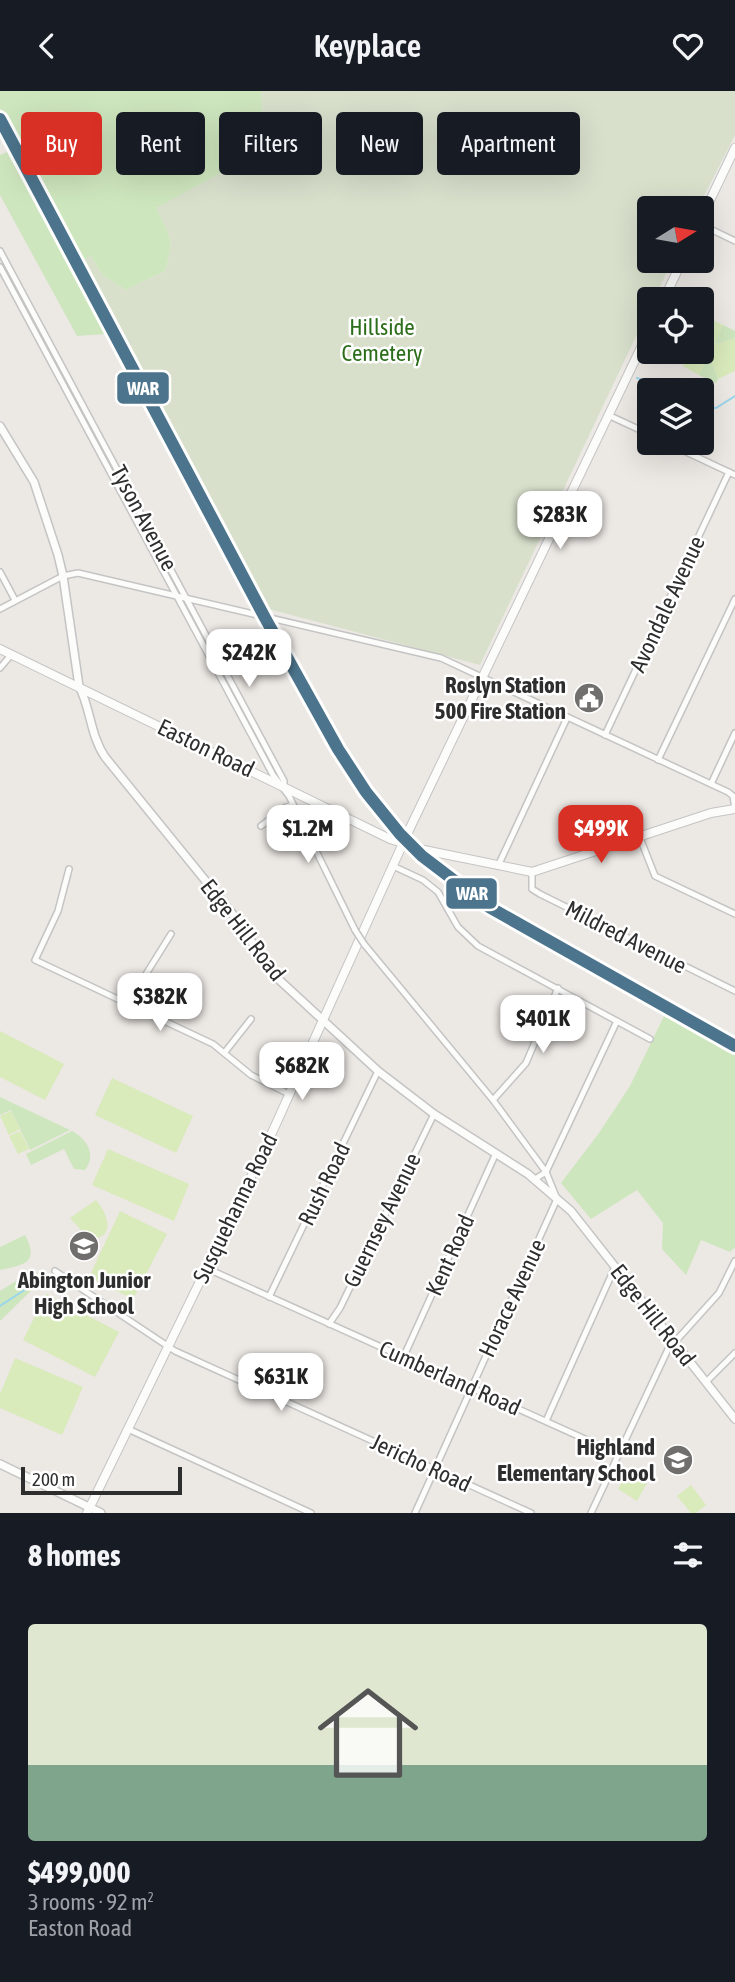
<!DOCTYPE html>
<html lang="en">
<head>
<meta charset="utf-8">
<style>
	:root { --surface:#171b24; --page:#242831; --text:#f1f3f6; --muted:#9ea1a6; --accent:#d93025 }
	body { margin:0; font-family:"Asap Condensed",sans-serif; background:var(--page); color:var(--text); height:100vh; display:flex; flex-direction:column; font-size:26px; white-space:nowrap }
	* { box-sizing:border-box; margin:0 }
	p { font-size:23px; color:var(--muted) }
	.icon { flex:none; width:38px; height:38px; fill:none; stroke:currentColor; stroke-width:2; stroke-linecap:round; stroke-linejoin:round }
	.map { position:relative; height:1422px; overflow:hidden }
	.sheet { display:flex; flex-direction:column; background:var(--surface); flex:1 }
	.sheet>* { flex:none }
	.banner { position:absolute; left:21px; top:21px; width:693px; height:63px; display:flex; gap:14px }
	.needle { width:46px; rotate:79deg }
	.buttons { position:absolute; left:637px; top:105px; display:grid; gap:14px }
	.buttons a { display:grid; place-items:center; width:77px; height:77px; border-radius:7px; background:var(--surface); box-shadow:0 7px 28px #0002; font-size:35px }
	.scale { position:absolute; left:21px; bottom:18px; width:161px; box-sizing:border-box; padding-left:7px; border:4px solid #2e2e2e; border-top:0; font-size:19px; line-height:24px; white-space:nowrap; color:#2e2e2e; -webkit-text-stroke:5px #fff; paint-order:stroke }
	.price { position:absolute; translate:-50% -60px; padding:0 16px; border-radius:14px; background:#fff; color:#222; font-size:23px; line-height:46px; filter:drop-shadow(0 2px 4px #0008) }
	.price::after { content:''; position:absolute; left:50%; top:42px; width:21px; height:16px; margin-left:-10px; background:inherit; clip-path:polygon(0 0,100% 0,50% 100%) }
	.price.active { background:var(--accent); color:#fff }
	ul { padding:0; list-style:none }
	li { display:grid; align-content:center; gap:14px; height:371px; padding:0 28px }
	li span { display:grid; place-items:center; height:217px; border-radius:7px; color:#555 }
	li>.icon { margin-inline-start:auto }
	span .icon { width:126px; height:126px; fill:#fffc; stroke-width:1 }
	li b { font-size:30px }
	h2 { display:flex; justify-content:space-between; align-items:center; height:84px; padding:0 28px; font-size:30px }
	.pill { padding:0 24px; border-radius:7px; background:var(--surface); box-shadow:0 7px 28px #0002; font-size:24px; line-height:63px }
	.pill.active { background:var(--accent); color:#fff }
	header { display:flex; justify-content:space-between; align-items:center; height:91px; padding:0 28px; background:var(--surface); font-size:32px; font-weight:600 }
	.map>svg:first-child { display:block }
	.green { fill:#cee6be }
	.cemetery { fill:#d8e0cc }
	.pitch { fill:#d9eabb }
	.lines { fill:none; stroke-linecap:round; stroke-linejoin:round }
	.stream { stroke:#99d6ec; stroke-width:2 }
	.minor-casing { stroke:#c5c4c5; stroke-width:8 }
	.tertiary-casing { stroke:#c5c4c5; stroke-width:10 }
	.secondary-casing { stroke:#c5c4c5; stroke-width:10 }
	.minor { stroke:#fcfcfb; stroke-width:5 }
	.tertiary { stroke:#fcfcfb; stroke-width:7 }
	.secondary { stroke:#fcfcfb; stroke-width:8 }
	.minor-bridge-casing { stroke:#c5c4c5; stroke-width:8; stroke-linecap:butt }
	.minor-bridge { stroke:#fcfcfb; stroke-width:5 }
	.rail-1-casing { stroke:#fff; stroke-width:18 }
	.rail-1 { stroke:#4c748c; stroke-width:12 }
	.labels { text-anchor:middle; stroke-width:5; stroke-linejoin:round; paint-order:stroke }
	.park-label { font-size:23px; fill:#2c6e1b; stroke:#fff }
	.street-label { font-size:23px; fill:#2e2e2e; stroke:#fff }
	.poi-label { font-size:23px; font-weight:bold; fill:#2e2e2e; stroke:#fff; text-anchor:end }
	.line-badge { stroke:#fff; stroke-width:2.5 }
	.badge-label { font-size:19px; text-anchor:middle; font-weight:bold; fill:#fff }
</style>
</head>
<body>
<header><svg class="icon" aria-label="back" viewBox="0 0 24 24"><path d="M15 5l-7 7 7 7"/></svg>Keyplace<svg class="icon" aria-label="heart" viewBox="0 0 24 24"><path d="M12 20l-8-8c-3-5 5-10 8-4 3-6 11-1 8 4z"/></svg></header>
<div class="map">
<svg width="735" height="1422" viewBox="0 0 735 1422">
	<rect width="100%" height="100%" fill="#ece8e4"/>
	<g class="green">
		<path d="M0,0H261L263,22L239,72L157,117C170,146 175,148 165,180L126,199L102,184L91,165L82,170L0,17Z"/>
		<path d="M7,61L105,243L77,245L0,104V64Z"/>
		<path d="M723,234L735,240V247L718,253L715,251Z"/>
		<path d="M707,266L711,268L718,288L716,292L699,284Z"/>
		<path d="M666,921L735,962V1156L730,1161L701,1149L686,1184L662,1158L663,1132L637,1099L591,1128L561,1092L599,1042L630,995Z"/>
		<path d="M0,1006L70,1039L30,1059L11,1019L0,1024Z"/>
		<path d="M72,1040C87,1048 97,1064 85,1079L74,1078L64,1058L31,1074L26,1063Z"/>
		<path d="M25,1144C40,1172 24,1174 0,1179V1156Z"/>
		<path d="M35,1181L42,1184V1189L0,1230V1200L21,1187Z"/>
	</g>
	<path class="cemetery" d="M261,0H735V44L698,117H649V170H672L654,208H649V218L480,574L265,517L82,170L91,165L102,184L126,199L165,180C175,148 170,145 156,117L239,72L263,22Z"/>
	<g class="pitch">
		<path d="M706,226L723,234L715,252L718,253L735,247V280L718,288L711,268L708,267L699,284L683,275L690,261H702V236Z"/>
		<path d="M0,940L64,973L45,1009L0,986Z"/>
		<path d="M112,987L193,1025L176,1062L95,1024Z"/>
		<path d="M11,1020L20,1038L9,1044L0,1025Z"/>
		<path d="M20,1040L29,1058L18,1063L9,1045Z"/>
		<path d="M108,1058L189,1093L174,1130L92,1094Z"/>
		<path d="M96,1109C108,1123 117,1148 89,1148L70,1127Z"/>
		<path d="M120,1120L167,1143L133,1208L89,1186Z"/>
		<path d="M46,1203L119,1241L95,1286L23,1249Z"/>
		<path d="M15,1267L83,1296L62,1344L0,1317V1303Z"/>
		<path d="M628,1379L648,1390L637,1410L618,1398Z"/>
		<path d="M691,1394L706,1414L696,1422H691L677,1405Z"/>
	</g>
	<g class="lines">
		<g class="stream">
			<path d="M637,287L668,299"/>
			<path d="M702,315L716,317L735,305"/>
			<path d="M0,1215L26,1198"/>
		</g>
		<g class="minor-casing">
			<g id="minor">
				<path d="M702,134L735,150"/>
				<path d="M0,160L284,690V696"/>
				<path d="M0,176L273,684L289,705L355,839"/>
				<path d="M608,324L649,343"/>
				<path d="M667,352L735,384"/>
				<path d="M0,481L15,509"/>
				<path d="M0,518L63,485L78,482L441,567L728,701L733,705L735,718"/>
				<path d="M0,577L11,564"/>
				<path d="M605,644L729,381"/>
				<path d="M658,669L735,508"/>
				<path d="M711,693L735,642"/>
				<path d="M261,735L286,716L293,714"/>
				<path d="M640,747L655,785L735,823"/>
				<path d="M393,775L423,789L438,801L458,836L478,855L650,948"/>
				<path d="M498,775L567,627"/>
				<path d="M69,778L58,820L35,869L213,953L251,984L289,1003"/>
				<path d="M532,781V798L540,803L735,900"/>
				<path d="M364,853L493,1009L546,1081L557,1108L415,1422"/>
				<path d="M128,912L171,843"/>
				<path d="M225,961L251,928"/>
				<path d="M493,1009L526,972L558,897"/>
				<path d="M535,1088L546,1081L617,930"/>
				<path d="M206,1177L618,1363"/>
				<path d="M55,1180L175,1260L531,1422"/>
				<path d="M269,1206L378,980"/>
				<path d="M329,1233L340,1217L434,1023"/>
				<path d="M404,1265L496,1062"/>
				<path d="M706,1291L735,1262"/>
				<path d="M546,1330L615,1176"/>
				<path d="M128,1338L311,1422"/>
				<path d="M591,1422L671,1252H674L719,1202L735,1170"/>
			</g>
		</g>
		<g class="tertiary-casing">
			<g id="tertiary">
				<path d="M0,335L34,391L58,464L63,485L79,595C91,618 90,644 105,666L235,826L275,885L378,980L434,1023L528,1083L571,1120L735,1328"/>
				<path d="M0,1373L101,1422"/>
			</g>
		</g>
		<g class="secondary-casing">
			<g id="secondary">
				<path d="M702,126L735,57"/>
				<path d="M664,208L682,170"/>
				<path d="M0,558L390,748L424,759L532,781L711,722L735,718"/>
				<path d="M87,1422L266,1055L409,739L649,240"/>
			</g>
		</g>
		<use href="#minor" class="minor"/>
		<use href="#tertiary" class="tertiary"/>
		<use href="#secondary" class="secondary"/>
		<g class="minor-bridge-casing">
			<path id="minor-bridge" d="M355,839L364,853"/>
		</g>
		<use href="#minor-bridge" class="minor-bridge"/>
		<g class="rail-1-casing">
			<path id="rail-1" d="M0,28L264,525L338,658L366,701L400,743L422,765L489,816L735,955"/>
		</g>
		<use href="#rail-1" class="rail-1"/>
	</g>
	<defs>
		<g id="civic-disc" transform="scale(1.575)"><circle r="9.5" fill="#706f6e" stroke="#fff"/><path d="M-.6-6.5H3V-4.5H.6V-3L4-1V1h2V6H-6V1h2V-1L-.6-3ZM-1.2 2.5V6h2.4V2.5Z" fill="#fff"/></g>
		<g id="school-disc" transform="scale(1.575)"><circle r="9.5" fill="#706f6e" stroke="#fff"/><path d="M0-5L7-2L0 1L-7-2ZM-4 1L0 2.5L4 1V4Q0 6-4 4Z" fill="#fff"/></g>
	</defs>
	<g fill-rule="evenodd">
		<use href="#civic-disc" x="589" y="607"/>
		<use href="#school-disc" x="84" y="1155"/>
		<use href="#school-disc" x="678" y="1369"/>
	</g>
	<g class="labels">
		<g class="park-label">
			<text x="382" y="244">Hillside<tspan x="382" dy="26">Cemetery</tspan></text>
		</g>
		<g class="street-label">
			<text transform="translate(144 427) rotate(62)" y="8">Tyson Avenue</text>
			<text transform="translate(667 513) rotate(-65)" y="8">Avondale Avenue</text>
			<text transform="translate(206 657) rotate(26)" y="8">Easton Road</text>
			<text transform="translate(243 839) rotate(52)" y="8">Edge Hill Road</text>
			<text transform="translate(626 846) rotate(27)" y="8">Mildred Avenue</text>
			<text transform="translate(324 1093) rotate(-64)" y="8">Rush Road</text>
			<text transform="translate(235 1117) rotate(-64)" y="8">Susquehanna Road</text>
			<text transform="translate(382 1129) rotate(-64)" y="8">Guernsey Avenue</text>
			<text transform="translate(450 1164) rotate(-66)" y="8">Kent Road</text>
			<text transform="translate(512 1207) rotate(-65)" y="8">Horace Avenue</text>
			<text transform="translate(653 1224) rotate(52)" y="8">Edge Hill Road</text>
			<text transform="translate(450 1287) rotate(24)" y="8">Cumberland Road</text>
			<text transform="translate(421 1372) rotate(25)" y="8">Jericho Road</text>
		</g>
		<g class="poi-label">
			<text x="566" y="602">Roslyn Station<tspan x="566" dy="26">500 Fire Station</tspan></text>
			<text x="84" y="1197" text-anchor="middle">Abington Junior<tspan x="84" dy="26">High School</tspan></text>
			<text x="655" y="1364">Highland<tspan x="655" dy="26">Elementary School</tspan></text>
		</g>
	</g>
	<g class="line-badge">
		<rect x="116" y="280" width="54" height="34" rx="7" fill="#4c748c"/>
		<rect x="445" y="786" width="53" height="33" rx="7" fill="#4c748c"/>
	</g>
	<g class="badge-label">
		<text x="143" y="304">WAR</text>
		<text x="472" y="809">WAR</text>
	</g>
</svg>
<div class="buttons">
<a><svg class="needle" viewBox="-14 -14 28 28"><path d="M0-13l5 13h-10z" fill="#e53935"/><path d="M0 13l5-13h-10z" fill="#9ea1a6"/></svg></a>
<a><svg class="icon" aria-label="locate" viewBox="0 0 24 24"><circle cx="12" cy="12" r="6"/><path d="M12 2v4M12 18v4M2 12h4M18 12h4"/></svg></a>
<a><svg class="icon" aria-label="layers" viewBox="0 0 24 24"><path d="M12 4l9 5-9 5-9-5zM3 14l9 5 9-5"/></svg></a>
</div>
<div class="scale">200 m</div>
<b class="price" style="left:560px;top:460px">$283K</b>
<b class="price" style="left:249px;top:598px">$242K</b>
<b class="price" style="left:308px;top:774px">$1.2M</b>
<b class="price active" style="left:601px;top:774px">$499K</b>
<b class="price" style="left:160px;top:942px">$382K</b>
<b class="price" style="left:543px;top:964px">$401K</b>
<b class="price" style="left:302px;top:1011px">$682K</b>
<b class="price" style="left:281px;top:1322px">$631K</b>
<div class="banner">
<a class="pill active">Buy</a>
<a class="pill">Rent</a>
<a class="pill">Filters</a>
<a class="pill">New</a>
<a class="pill">Apartment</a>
</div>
</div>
<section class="sheet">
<h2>8 homes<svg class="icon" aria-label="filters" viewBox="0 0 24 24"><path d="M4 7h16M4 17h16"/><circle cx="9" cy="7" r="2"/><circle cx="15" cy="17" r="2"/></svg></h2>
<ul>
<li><span style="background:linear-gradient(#dfe7d0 65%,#7fa58c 0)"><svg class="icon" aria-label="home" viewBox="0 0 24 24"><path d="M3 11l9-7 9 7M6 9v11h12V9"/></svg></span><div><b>$499,000</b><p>3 rooms · 92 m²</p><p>Easton Road</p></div></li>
</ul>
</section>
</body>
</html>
